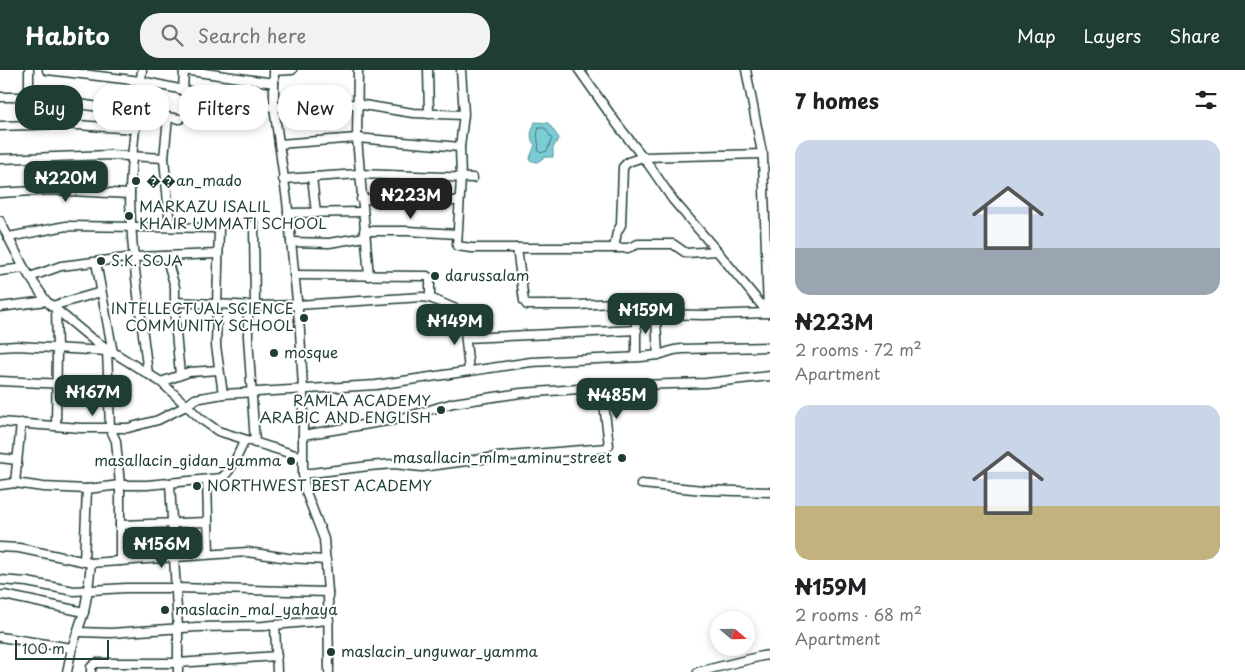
<!DOCTYPE html>
<html lang="en">
<head>
<meta charset="utf-8">
<style>
	:root { --surface:#fff; --page:#f2f2f2; --text:#202124; --muted:#757577; --accent:#1f3d34 }
	body { margin:0; font-family:"Playpen Sans",sans-serif; background:var(--page); color:var(--text); height:100vh; display:flex; flex-direction:column; font-size:19px; white-space:nowrap }
	* { box-sizing:border-box; margin:0 }
	p { font-size:16px; color:var(--muted) }
	.icon { flex:none; width:28px; height:28px; fill:none; stroke:currentColor; stroke-width:2; stroke-linecap:round; stroke-linejoin:round }
	.map { position:relative; flex:1; overflow:hidden }
	.sheet { display:flex; flex-direction:column; background:var(--surface); width:475px }
	.sheet>* { flex:none }
	.guide { position:absolute; left:15px; top:15px; width:475px; height:45px; display:flex; gap:10px }
	.needle { width:32px; rotate:110deg }
	.buttons { position:absolute; left:710px; top:541px; display:grid; gap:10px }
	.buttons a { display:grid; place-items:center; width:45px; height:45px; border-radius:50%; background:var(--surface); box-shadow:0 2px 8px #0003; font-size:25px }
	.scale { position:absolute; left:15px; bottom:12px; width:94px; box-sizing:border-box; padding-left:5px; border:2px solid #1f3d34; border-top:0; font-size:14px; line-height:18px; white-space:nowrap; color:#1f3d34; -webkit-text-stroke:4px #fff; paint-order:stroke }
	.price { position:absolute; translate:-50% -42px; padding:0 11px; border-radius:10px; background:var(--accent); color:#fff; font-size:16px; line-height:32px; filter:drop-shadow(0 1px 2px #0008) }
	.price::after { content:''; position:absolute; left:50%; top:30px; width:15px; height:11px; margin-left:-8px; background:inherit; clip-path:polygon(0 0,100% 0,50% 100%) }
	.price.selected { background:#222; color:#fff }
	ul { padding:0; list-style:none }
	li { display:grid; align-content:center; gap:10px; height:265px; padding:0 25px }
	li span { display:grid; place-items:center; height:155px; border-radius:15px; color:#555 }
	li>.icon { margin-inline-start:auto }
	span .icon { width:90px; height:90px; fill:#fffc; stroke-width:1 }
	li b { font-size:21px }
	h2 { display:flex; justify-content:space-between; align-items:center; height:60px; padding:0 25px; font-size:21px }
	.chip { padding:0 18px; border-radius:20px; background:var(--surface); box-shadow:0 2px 8px #0003; font-size:18px; line-height:45px }
	.chip.selected { background:var(--accent); color:#fff }
	header { display:flex; align-items:center; gap:30px; box-sizing:border-box; height:70px; padding:0 25px; background:var(--accent); color:#fff }
	header strong { font-size:24px }
	nav { display:flex; gap:28px; margin-inline-start:auto; font-size:18px }
	.search { width:350px; height:45px; background:var(--page); display:flex; align-items:center; gap:12px; box-sizing:border-box; padding:0 18px; border-radius:20px; color:var(--muted); font-size:19px }
	main { display:flex; flex:1; min-height:0 }
	.map>svg:first-child { display:block }
	.water { fill:#7cccd6; stroke:#579395 }
	.lines { fill:none; stroke-linecap:round; stroke-linejoin:round }
	.shore { stroke:#447675; stroke-width:1 }
	.street-casing { stroke:#1f3d34; stroke-width:11 }
	.street { stroke:#fff; stroke-width:8 }
	.poi-dot { fill:#1f3d34; stroke:#fff; stroke-width:2 }
	.labels { text-anchor:middle; stroke-width:4; stroke-linejoin:round; paint-order:stroke }
	.poi-label { font-size:15px; fill:#1f3d34; stroke:#fff; text-anchor:start }
</style>
</head>
<body>
<header>
<strong>Habito</strong>
<div class="search"><svg class="icon" aria-label="search" viewBox="0 0 24 24"><circle cx="10" cy="10" r="6"/><path d="M15 15l6 6"/></svg>Search here</div>
<nav><a>Map</a><a>Layers</a><a>Share</a></nav>
</header>
<main>
<div class="map">
<svg width="770" height="602" viewBox="0 0 770 602">
	<rect width="100%" height="100%" fill="#fff"/>
	<filter id="ink" filterUnits="userSpaceOnUse"><feTurbulence type="fractalNoise" baseFrequency=".02" numOctaves="2"/><feDisplacementMap in="SourceGraphic" scale="10" xChannelSelector="R" yChannelSelector="G"/><feConvolveMatrix kernelMatrix="1 2 1 2 8 2 1 2 1" color-interpolation-filters="sRGB"/></filter>
	<g filter="url(#ink)">
		<path class="water" d="M535,52L548,53L559,68L553,78V87H545L537,92L529,90L535,75L532,71L531,64Z"/>
		<g class="lines">
			<path class="shore" d="M539,58H545L552,69L547,81L541,83L538,81C540,73 535,66 539,58Z"/>
			<g class="street-casing">
				<g id="street">
					<path d="M47,0L141,11L250,34L274,37L357,34L413,43L463,45"/>
					<path d="M142,0C138,42 130,84 130,126C131,185 141,245 148,304"/>
					<path d="M183,0L274,13"/>
					<path d="M274,0V37L287,131L300,261L303,319V404L306,422L324,469L328,522L329,602"/>
					<path d="M358,0L357,68L369,206"/>
					<path d="M428,0L429,44"/>
					<path d="M461,0L464,44L460,77L461,108L457,176L471,178H628L638,174H673L686,183L717,181"/>
					<path d="M579,0L617,54L649,95L673,130L717,181L768,243"/>
					<path d="M274,1L292,0"/>
					<path d="M183,21L184,0"/>
					<path d="M0,27H32L180,49"/>
					<path d="M29,27V0"/>
					<path d="M32,27L33,55"/>
					<path d="M168,47L164,88L170,157"/>
					<path d="M0,56L62,54L135,59"/>
					<path d="M279,74L357,68L460,77"/>
					<path d="M0,89L110,85L164,88"/>
					<path d="M312,107L316,143"/>
					<path d="M283,109L359,104L473,108"/>
					<path d="M0,123L50,120L130,124"/>
					<path d="M361,129L459,131"/>
					<path d="M288,143L362,142"/>
					<path d="M0,151L24,198L46,231L92,269L161,312L201,349L218,361L302,387"/>
					<path d="M254,154L255,236"/>
					<path d="M364,161H408L457,164"/>
					<path d="M9,167L66,156L217,158L219,159L216,276L223,324"/>
					<path d="M291,172L329,173L365,167"/>
					<path d="M517,178L524,231L527,235H579L645,231L655,232L658,285"/>
					<path d="M614,178L617,162L621,155L623,97L628,92L643,87L763,84"/>
					<path d="M166,186L175,217V253L180,304"/>
					<path d="M96,192L113,283"/>
					<path d="M0,201L24,198"/>
					<path d="M294,205L427,206L430,208V228"/>
					<path d="M30,207L61,196L134,187L218,184"/>
					<path d="M636,231V287"/>
					<path d="M175,232L255,236L297,235L422,227L430,228L463,242L469,301"/>
					<path d="M248,235V267L255,373"/>
					<path d="M52,236L101,222"/>
					<path d="M0,237L46,231"/>
					<path d="M657,244L704,245L768,243L763,88L746,0"/>
					<path d="M466,268L637,260"/>
					<path d="M0,277L17,276L107,281"/>
					<path d="M107,279L110,358L116,371L120,415V491"/>
					<path d="M0,311L108,316"/>
					<path d="M161,312L189,302L219,300"/>
					<path d="M0,352L81,358H128L158,350L186,336L195,329L223,324L376,315L531,292L641,287L658,285L674,280L682,279L770,277"/>
					<path d="M56,356L57,278L56,239"/>
					<path d="M303,365L399,349L453,333L521,323L637,315L706,313L770,306"/>
					<path d="M0,388L17,390"/>
					<path d="M303,404L369,396L394,394L422,397L496,387L607,378L609,375L602,318"/>
					<path d="M207,410L209,484"/>
					<path d="M15,413L21,353"/>
					<path d="M170,413L178,559V602"/>
					<path d="M641,414L703,420L770,422"/>
					<path d="M0,415L15,413L43,417L87,419L120,415H147L221,408C233,400 238,383 245,370"/>
					<path d="M120,455L208,452"/>
					<path d="M0,477L19,478L91,493L247,482L288,488L326,490"/>
					<path d="M84,492L87,419"/>
					<path d="M0,510L27,512L74,521L126,518H176L328,522"/>
					<path d="M0,526L4,525L84,542"/>
					<path d="M275,555L277,602"/>
					<path d="M78,562L111,563L197,557L263,556L329,550"/>
					<path d="M0,567L72,578"/>
					<path d="M67,602L72,578L84,542L88,520L91,493"/>
					<path d="M91,602V597L96,593H178L277,586"/>
					<path d="M698,602L762,586L770,585"/>
				</g>
			</g>
			<use href="#street" class="street"/>
		</g>
	</g>
	<g class="poi-dot">
		<circle cx="136" cy="111" r="5"/>
		<circle cx="129" cy="146" r="5"/>
		<circle cx="101" cy="191" r="5"/>
		<circle cx="435" cy="206" r="5"/>
		<circle cx="304" cy="248" r="5"/>
		<circle cx="274" cy="283" r="5"/>
		<circle cx="441" cy="340" r="5"/>
		<circle cx="622" cy="388" r="5"/>
		<circle cx="291" cy="391" r="5"/>
		<circle cx="197" cy="416" r="5"/>
		<circle cx="165" cy="540" r="5"/>
		<circle cx="331" cy="582" r="5"/>
	</g>
	<g class="labels">
		<g class="poi-label">
			<text x="146" y="116">��an_mado</text>
			<text x="139" y="142">MARKAZU ISALIL<tspan x="139" dy="17">KHAIR UMMATI SCHOOL</tspan></text>
			<text x="111" y="196">S.K. SOJA</text>
			<text x="445" y="211">darussalam</text>
			<text x="294" y="244" text-anchor="end">INTELLECTUAL SCIENCE<tspan x="294" dy="17">COMMUNITY SCHOOL</tspan></text>
			<text x="284" y="288">mosque</text>
			<text x="431" y="336" text-anchor="end">RAMLA ACADEMY<tspan x="431" dy="17">ARABIC AND ENGLISH</tspan></text>
			<text x="612" y="393" text-anchor="end">masallacin_mlm_aminu_street</text>
			<text x="281" y="396" text-anchor="end">masallacin_gidan_yamma</text>
			<text x="207" y="421">NORTHWEST BEST ACADEMY</text>
			<text x="175" y="545">maslacin_mal_yahaya</text>
			<text x="341" y="587">maslacin_unguwar_yamma</text>
		</g>
	</g>
</svg>
<div class="buttons">
<a><svg class="needle" viewBox="-14 -14 28 28"><path d="M0-13l5 13h-10z" fill="#e53935"/><path d="M0 13l5-13h-10z" fill="#757577"/></svg></a>
</div>
<div class="scale">100 m</div>
<b class="price" style="left:66px;top:133px">₦220M</b>
<b class="price selected" style="left:411px;top:150px">₦223M</b>
<b class="price" style="left:646px;top:265px">₦159M</b>
<b class="price" style="left:455px;top:276px">₦149M</b>
<b class="price" style="left:93px;top:347px">₦167M</b>
<b class="price" style="left:617px;top:350px">₦485M</b>
<b class="price" style="left:162px;top:499px">₦156M</b>
<div class="guide">
<a class="chip selected">Buy</a>
<a class="chip">Rent</a>
<a class="chip">Filters</a>
<a class="chip">New</a>
</div>
</div>
<section class="sheet">
<h2>7 homes<svg class="icon" aria-label="filters" viewBox="0 0 24 24"><path d="M4 7h16M4 17h16"/><circle cx="9" cy="7" r="2"/><circle cx="15" cy="17" r="2"/></svg></h2>
<ul>
<li><span style="background:linear-gradient(#c9d6e8 70%,#9aa5b1 0)"><svg class="icon" aria-label="home" viewBox="0 0 24 24"><path d="M3 11l9-7 9 7M6 9v11h12V9"/></svg></span><div><b>₦223M</b><p>2 rooms · 72 m²</p><p>Apartment</p></div></li>
<li><span style="background:linear-gradient(#c9d6e8 65%,#c2b280 0)"><svg class="icon" aria-label="home" viewBox="0 0 24 24"><path d="M3 11l9-7 9 7M6 9v11h12V9"/></svg></span><div><b>₦159M</b><p>2 rooms · 68 m²</p><p>Apartment</p></div></li>
</ul>
</section>
</main>
</body>
</html>
